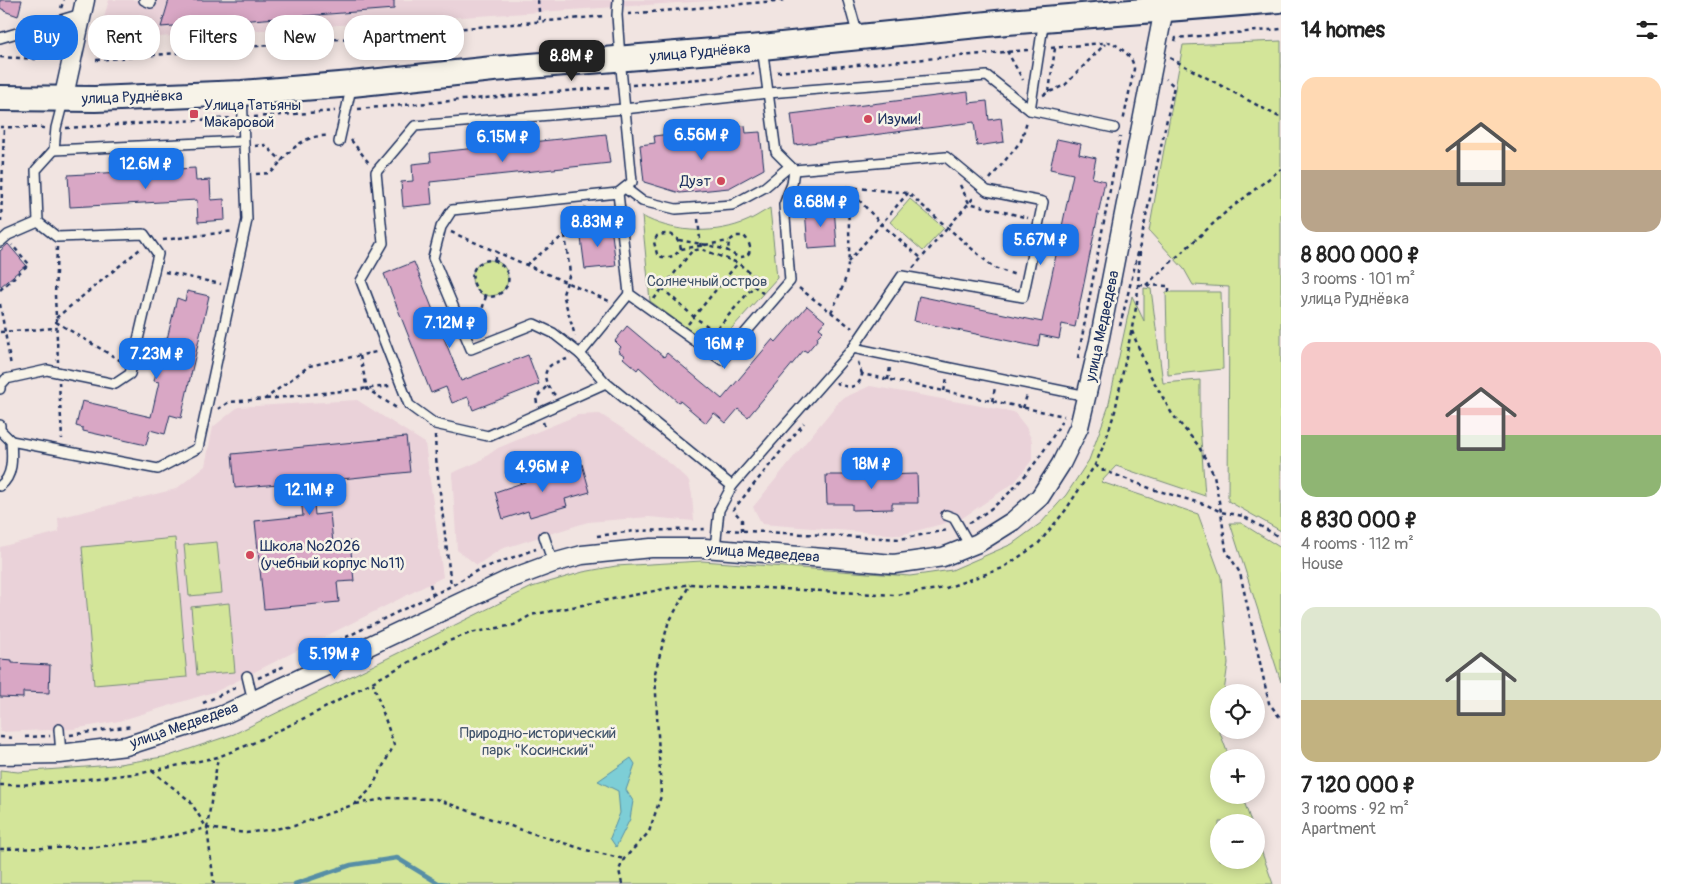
<!DOCTYPE html>
<html lang="en">
<head>
<meta charset="utf-8">
<style>
	:root { --surface:#fff; --page:#f6f6f6; --text:#222; --muted:#767676; --accent:#1a73e8 }
	body { margin:0; font-family:Pangolin,sans-serif; background:var(--page); color:var(--text); height:100vh; display:flex; flex-direction:column; font-size:19px; white-space:nowrap }
	* { box-sizing:border-box; margin:0 }
	p { font-size:16px; color:var(--muted) }
	.icon { flex:none; width:28px; height:28px; fill:none; stroke:currentColor; stroke-width:2; stroke-linecap:round; stroke-linejoin:round }
	.map { position:relative; flex:1; overflow:hidden }
	.drawer { display:flex; flex-direction:column; background:var(--surface); width:400px }
	.drawer>* { flex:none }
	.banner { position:absolute; left:15px; top:15px; width:475px; height:45px; display:flex; gap:10px }
	.buttons { position:absolute; left:1210px; top:684px; display:grid; gap:10px }
	.buttons a { display:grid; place-items:center; width:55px; height:55px; border-radius:50%; background:var(--surface); box-shadow:0 2px 12px #0003; font-size:25px }
	.price { position:absolute; translate:-50% -42px; padding:0 11px; border-radius:10px; background:var(--accent); color:#fff; font-size:16px; line-height:32px; filter:drop-shadow(0 1px 2px #0008) }
	.price::after { content:''; position:absolute; left:50%; top:30px; width:15px; height:11px; margin-left:-8px; background:inherit; clip-path:polygon(0 0,100% 0,50% 100%) }
	.price.current { background:#222; color:#fff }
	ul { padding:0; list-style:none }
	li { display:grid; align-content:center; gap:10px; height:265px; padding:0 20px }
	li span { display:grid; place-items:center; height:155px; border-radius:15px; color:#555 }
	li>.icon { margin-inline-start:auto }
	span .icon { width:90px; height:90px; fill:#fffc; stroke-width:1 }
	li b { font-size:21px }
	h2 { display:flex; justify-content:space-between; align-items:center; height:60px; padding:0 20px; font-size:21px }
	.pill { padding:0 18px; border-radius:20px; background:var(--surface); box-shadow:0 2px 12px #0003; font-size:18px; line-height:45px }
	.pill.current { background:var(--accent); color:#fff }
	main { display:flex; flex:1; min-height:0 }
	.map>svg:first-child { display:block }
	.built { fill:#ead2d9 }
	.green { fill:#d3e599; stroke:#778a7c }
	.water { fill:#7dced6; stroke:#568ea6 }
	.lines { fill:none; stroke-linecap:round; stroke-linejoin:round }
	.stream { stroke:#568ea6; stroke-width:4.5 }
	.building { fill:#d9a7c5; stroke:#1b2f5e }
	.lane-casing { stroke:#1b2f5e; stroke-width:12 }
	.street-casing { stroke:#1b2f5e; stroke-width:21 }
	.secondary-casing { stroke:#1b2f5e; stroke-width:28 }
	.path { stroke:#1b2f5e; stroke-width:2.5; stroke-dasharray:4 4; stroke-linecap:butt }
	.lane { stroke:#f7f3e8; stroke-width:9 }
	.street { stroke:#f7f3e8; stroke-width:18 }
	.secondary { stroke:#f7f3e8; stroke-width:24 }
	.poi-dot { fill:#d1495b; stroke:#f7f3e8; stroke-width:2 }
	.labels { text-anchor:middle; stroke-width:5; stroke-linejoin:round; paint-order:stroke }
	.street-label { font-size:15px; fill:#1b2f5e; stroke:#f7f3e8 }
	.poi-label { font-size:15px; fill:#1b2f5e; stroke:#f7f3e8; text-anchor:start }
	.park-label { font-size:15px; fill:#40536a; stroke:#f7f3e8 }
</style>
</head>
<body>
<main>
<div class="map">
<svg width="1281" height="884" viewBox="0 0 1281 884">
	<rect width="100%" height="100%" fill="#f1e4e1"/>
	<filter id="ink" filterUnits="userSpaceOnUse"><feTurbulence type="fractalNoise" baseFrequency=".02" numOctaves="2"/><feDisplacementMap in="SourceGraphic" scale="10" xChannelSelector="R" yChannelSelector="G"/><feConvolveMatrix kernelMatrix="1 2 1 2 8 2 1 2 1" color-interpolation-filters="sRGB"/></filter>
	<g filter="url(#ink)">
		<g class="built">
			<path d="M109,0H723L97,41Z"/>
			<path d="M870,386L1014,412L1026,427L1032,441V460L1015,482L961,519L959,513L946,511V523L900,535L762,524L753,507L841,399Z"/>
			<path d="M357,400L425,443L443,577L217,691L119,721L73,729L0,732V547L59,532L58,518L176,489L205,466L213,427L238,407Z"/>
			<path d="M600,414L625,430L672,465L689,481L692,495L694,521L649,517L588,522L501,549L477,565L457,550L452,473L478,462L498,448L578,415Z"/>
		</g>
		<g class="green">
			<path d="M1281,41V531L1228,501L1229,287L1193,285L1184,269L1149,231L1183,45Z"/>
			<path d="M910,199L944,228L923,251L890,222Z"/>
			<path d="M770,208L777,278L714,348L650,301L642,216C671,232 710,235 742,223C751,220 761,213 770,208Z"/>
			<circle cx="490" cy="278" r="18"/>
			<path d="M1144,288L1151,289L1163,383L1200,380V425L1205,496L1116,466L1101,482L1198,514L1221,577L1228,663L1224,692H1219V730L1229,757L1219,758V795H1242L1251,822H1219V860H1256V836L1273,884H0V770L18,772L113,765L169,756L234,734L532,587L583,572L616,566L702,561L910,576L952,570L1012,544L1041,523L1066,495L1089,460L1108,408L1132,296L1144,321Z"/>
			<path d="M1166,292H1221L1223,369L1168,375Z"/>
			<path d="M1230,523H1241L1281,548V682Z"/>
			<path d="M175,538L187,677L94,685L82,547Z"/>
			<path d="M217,542L222,593L189,596L184,545Z"/>
			<path d="M229,603L235,672L197,675L191,607Z"/>
		</g>
		<path class="water" d="M631,758L635,764L626,790L633,801L630,819L616,847L610,838L620,813L618,791L598,781Z"/>
		<g class="lines">
			<path class="stream" d="M295,884L351,865L397,858L438,883L447,884"/>
		</g>
		<g class="building">
			<path d="M0,0H22L18,16L4,11V10L0,8Z"/>
			<path d="M169,0H394V9L161,27Z"/>
			<path d="M968,92L969,103L987,101L989,120L1001,118L1004,142L977,146L974,122L795,145L791,114Z"/>
			<path d="M745,126L746,133L760,132L764,169L729,188L680,193L644,182L640,145L655,143L654,136L670,134L681,140L719,136L729,128Z"/>
			<path d="M606,134L610,163L430,182L432,204L403,207L401,182L413,181L412,164L431,162L430,153Z"/>
			<path d="M1057,139L1081,144L1079,154L1096,158L1092,178L1105,181L1075,327L1062,324L1059,339L1040,335L1038,347L914,321L919,296L1042,322L1073,174L1050,169Z"/>
			<path d="M195,168L196,181L210,180L211,200L224,199L225,220L198,222L197,200L70,207L68,175Z"/>
			<path d="M834,207L837,247L808,249L805,209Z"/>
			<path d="M611,226L616,266L585,269L580,230Z"/>
			<path d="M8,244L26,265L0,287V251Z"/>
			<path d="M414,262L461,381L528,355L539,384L473,410L468,397L452,403L446,387L431,393L384,274Z"/>
			<path d="M187,291L209,296L181,418L170,415L165,434L150,430L146,445L83,431V428L76,426L82,401L151,417L159,382L154,381L164,339H167L177,298L185,301Z"/>
			<path d="M807,306L825,321L819,328L823,331L817,337L818,339L807,352L804,350L748,417L738,409L726,423L714,413L706,423L680,401L678,402L639,367L637,370L623,358L625,356L618,351L621,347L615,341L627,326L664,357L667,353L722,399L773,339L776,342Z"/>
			<path d="M406,437L410,472L312,482L315,515L330,513L333,543L350,541L354,581L337,582L339,602L264,609L255,521L303,516L299,482L235,488L232,454Z"/>
			<path d="M582,464L590,492L565,499L567,506L530,517L528,511L503,519L495,492L531,480L530,477L544,473L545,476Z"/>
			<path d="M864,471H879V475L917,474L918,503H892V509L852,510V504H827L826,475H864Z"/>
			<path d="M0,659L12,660V663L50,665L49,693L23,692V698L0,697Z"/>
		</g>
		<g class="lines">
			<g class="lane-casing">
				<g id="lane">
					<path d="M144,0L151,3"/>
					<path d="M618,0L617,15L620,58L632,182L618,193L452,210L441,227L433,258L471,349L534,324L553,333L580,354L606,383L732,486"/>
					<path d="M848,0L858,36"/>
					<path d="M0,38L81,14"/>
					<path d="M1030,110L1044,19"/>
					<path d="M339,142L352,84"/>
					<path d="M54,150L243,141"/>
					<path d="M625,188L642,201L676,209L732,205L765,187L790,166"/>
					<path d="M618,193L629,294L722,360L790,281L784,205L792,184L794,170"/>
					<path d="M0,242L8,235L38,222"/>
					<path d="M853,348L1087,396"/>
					<path d="M580,354L629,294"/>
					<path d="M606,383L488,436L435,424L409,405L361,281L383,243L376,172L415,126L624,109L768,93L987,76L1030,110L1114,128"/>
					<path d="M0,389V386L6,379L47,370L115,384L130,374L158,254L144,234L57,237L38,222L36,170L54,150L56,128L63,101"/>
					<path d="M0,425V430L11,441C12,456 14,476 0,486"/>
					<path d="M11,441L158,469L198,448L247,220L242,93"/>
					<path d="M946,515L954,518L970,546"/>
					<path d="M544,536L553,563"/>
					<path d="M715,549L719,510L732,486L853,348L902,276L1023,297L1043,202L987,191L946,157L794,170L776,152L762,47"/>
					<path d="M247,676L253,701"/>
					<path d="M59,729L61,754"/>
				</g>
			</g>
			<g class="street-casing">
				<g id="street">
					<path d="M63,100L85,0"/>
					<path d="M0,755L60,754L126,746L223,715L510,579L553,563L582,555L651,548H705L894,564L943,557L978,543L1013,521L1040,497L1061,464L1079,427L1099,342L1164,9"/>
				</g>
			</g>
			<g class="secondary-casing">
				<path id="secondary" d="M0,98L95,99L242,93L352,84L493,69L762,47L1007,22L1279,0"/>
			</g>
			<g class="path">
				<path d="M538,0L540,22"/>
				<path d="M61,8L64,0"/>
				<path d="M628,14L787,0"/>
				<path d="M1175,41L1176,38L1281,29"/>
				<path d="M1051,48L1112,42C1122,50 1133,55 1134,69L1123,122"/>
				<path d="M1007,51L1023,80"/>
				<path d="M0,57L37,59"/>
				<path d="M1170,58L1281,118"/>
				<path d="M46,59L53,35"/>
				<path d="M96,60L605,16"/>
				<path d="M777,72L1028,50"/>
				<path d="M632,85L754,74"/>
				<path d="M1049,92L1055,48"/>
				<path d="M1043,95L1065,85L1105,44"/>
				<path d="M358,109L612,87"/>
				<path d="M254,117L335,111"/>
				<path d="M0,127L46,128"/>
				<path d="M66,128L233,118"/>
				<path d="M351,140L369,163"/>
				<path d="M255,146L265,145L282,161"/>
				<path d="M256,174L271,173C288,154 300,134 329,136"/>
				<path d="M990,179L1021,141L1027,121"/>
				<path d="M960,185L969,203L1028,218"/>
				<path d="M847,187L908,193L994,268L1016,275"/>
				<path d="M848,188L882,225L921,258"/>
				<path d="M698,219L701,249L738,263L759,280L754,286L764,294"/>
				<path d="M1,222L4,127"/>
				<path d="M451,232L609,301"/>
				<path d="M565,235L570,273L563,294L575,336"/>
				<path d="M163,240L234,231"/>
				<path d="M679,240C694,243 711,245 726,250C731,252 735,257 741,257C754,256 751,243 744,236H736L729,241L728,251"/>
				<path d="M57,247L55,295L58,362"/>
				<path d="M681,249C679,235 669,231 657,236L654,242L657,254L662,257H669L674,256L681,249L729,241"/>
				<path d="M494,260C507,266 514,280 503,291C479,314 453,260 494,260L498,252"/>
				<path d="M848,262L908,193"/>
				<path d="M526,265L568,232L586,207"/>
				<path d="M913,268L975,196"/>
				<path d="M165,272L221,284"/>
				<path d="M1139,285L1169,286V292"/>
				<path d="M1146,285L1226,212L1281,169"/>
				<path d="M662,288L694,317L715,331L754,286"/>
				<path d="M799,288L852,328"/>
				<path d="M0,290L29,264L12,245"/>
				<path d="M654,299L692,251L701,249"/>
				<path d="M0,304L11,366"/>
				<path d="M831,312C837,301 843,288 846,276C852,248 848,216 847,187"/>
				<path d="M56,318L140,249"/>
				<path d="M56,322L121,361"/>
				<path d="M688,324L738,263"/>
				<path d="M1120,326L1140,245L1174,86L1166,79"/>
				<path d="M476,331L486,296"/>
				<path d="M1132,331L1148,371L1172,414L1198,445L1214,475L1221,512L1226,550L1240,573L1269,703L1281,719"/>
				<path d="M0,332L56,328"/>
				<path d="M360,356L367,389L398,409"/>
				<path d="M1078,358L1120,137"/>
				<path d="M858,362L862,374"/>
				<path d="M888,380L890,367"/>
				<path d="M59,382L62,439"/>
				<path d="M836,384L837,383C848,389 860,389 862,374L1064,416"/>
				<path d="M944,391L947,378"/>
				<path d="M555,395C547,387 540,374 551,365C555,362 562,361 567,359"/>
				<path d="M266,399L390,386"/>
				<path d="M992,401L995,388"/>
				<path d="M537,403L536,398L547,386"/>
				<path d="M1023,408L1027,395"/>
				<path d="M218,409L229,402L265,399L309,366L376,352"/>
				<path d="M543,422L545,428"/>
				<path d="M435,435L436,458L451,586"/>
				<path d="M1095,465L1103,470L1152,489L1207,505L1221,512L1243,516L1281,538"/>
				<path d="M969,523C1012,499 1041,459 1064,417"/>
				<path d="M727,530L900,539L948,530"/>
				<path d="M742,531V520L733,510L804,423"/>
				<path d="M597,536L634,531L707,529"/>
				<path d="M430,584L433,595"/>
				<path d="M324,648L451,586L478,570L536,549"/>
				<path d="M258,678L287,665"/>
				<path d="M203,703L239,686"/>
				<path d="M70,735L132,726"/>
				<path d="M0,737L15,738"/>
				<path d="M25,737L50,736"/>
				<path d="M152,771L190,801L206,827"/>
				<path d="M0,785H20L70,781L142,773L218,757L253,743L319,711L444,643L470,633L514,625L531,615L690,584L895,595L946,588L1003,568L1038,544L1065,511L1095,465L1105,442L1115,411L1137,303L1140,251"/>
				<path d="M356,804L389,798L436,799L519,829L586,850L624,859"/>
				<path d="M0,849L96,847L149,841L207,828L246,833L294,826L355,804L371,789L394,745L373,683"/>
				<path d="M214,884L207,828L218,757"/>
				<path d="M622,884L619,870L624,859L649,832L661,796L655,673L668,624L690,584"/>
			</g>
			<use href="#lane" class="lane"/>
			<use href="#street" class="street"/>
			<use href="#secondary" class="secondary"/>
		</g>
	</g>
	<g class="poi-dot">
		<rect x="189" y="109" width="10" height="10" rx="2.5"/>
		<circle cx="868" cy="119" r="5"/>
		<circle cx="721" cy="181" r="5"/>
		<circle cx="250" cy="555" r="5"/>
	</g>
	<g class="labels">
		<g class="street-label">
			<text transform="translate(700 52) rotate(-5)" y="5">улица Руднёвка</text>
			<text transform="translate(132 97) rotate(-2)" y="5">улица Руднёвка</text>
			<text transform="translate(1102 326) rotate(-78)" y="5">улица Медведева</text>
			<text transform="translate(763 553) rotate(4)" y="5">улица Медведева</text>
			<text transform="translate(184 725) rotate(-19)" y="5">улица Медведева</text>
		</g>
		<g class="poi-label">
			<text x="204" y="110">Улица Татьяны<tspan x="204" dy="17">Макаровой</tspan></text>
			<text x="878" y="124">Изуми!</text>
			<text x="711" y="186" text-anchor="end">Дуэт</text>
			<text x="260" y="551">Школа №2026<tspan x="260" dy="17">(учебный корпус №11)</tspan></text>
		</g>
		<g class="park-label">
			<text x="707" y="286">Солнечный остров</text>
			<text x="538" y="738">Природно-исторический<tspan x="538" dy="17">парк "Косинский"</tspan></text>
		</g>
	</g>
</svg>
<div class="buttons">
<a><svg class="icon" aria-label="locate" viewBox="0 0 24 24"><circle cx="12" cy="12" r="6"/><path d="M12 2v4M12 18v4M2 12h4M18 12h4"/></svg></a>
<a>+</a>
<a>−</a>
</div>
<b class="price current" style="left:572px;top:82px">8.8M ₽</b>
<b class="price" style="left:702px;top:161px">6.56M ₽</b>
<b class="price" style="left:503px;top:163px">6.15M ₽</b>
<b class="price" style="left:146px;top:190px">12.6M ₽</b>
<b class="price" style="left:821px;top:228px">8.68M ₽</b>
<b class="price" style="left:598px;top:248px">8.83M ₽</b>
<b class="price" style="left:1041px;top:266px">5.67M ₽</b>
<b class="price" style="left:450px;top:349px">7.12M ₽</b>
<b class="price" style="left:725px;top:370px">16M ₽</b>
<b class="price" style="left:157px;top:380px">7.23M ₽</b>
<b class="price" style="left:872px;top:490px">18M ₽</b>
<b class="price" style="left:543px;top:493px">4.96M ₽</b>
<b class="price" style="left:310px;top:516px">12.1M ₽</b>
<b class="price" style="left:335px;top:680px">5.19M ₽</b>
<div class="banner">
<a class="pill current">Buy</a>
<a class="pill">Rent</a>
<a class="pill">Filters</a>
<a class="pill">New</a>
<a class="pill">Apartment</a>
</div>
</div>
<section class="drawer">
<h2>14 homes<svg class="icon" aria-label="filters" viewBox="0 0 24 24"><path d="M4 7h16M4 17h16"/><circle cx="9" cy="7" r="2"/><circle cx="15" cy="17" r="2"/></svg></h2>
<ul>
<li><span style="background:linear-gradient(#ffd9b3 60%,#b9a48a 0)"><svg class="icon" aria-label="home" viewBox="0 0 24 24"><path d="M3 11l9-7 9 7M6 9v11h12V9"/></svg></span><div><b>8 800 000 ₽</b><p>3 rooms · 101 m²</p><p>улица Руднёвка</p></div></li>
<li><span style="background:linear-gradient(#f6c9c9 60%,#8fb573 0)"><svg class="icon" aria-label="home" viewBox="0 0 24 24"><path d="M3 11l9-7 9 7M6 9v11h12V9"/></svg></span><div><b>8 830 000 ₽</b><p>4 rooms · 112 m²</p><p>House</p></div></li>
<li><span style="background:linear-gradient(#dfe7d0 60%,#c2b280 0)"><svg class="icon" aria-label="home" viewBox="0 0 24 24"><path d="M3 11l9-7 9 7M6 9v11h12V9"/></svg></span><div><b>7 120 000 ₽</b><p>3 rooms · 92 m²</p><p>Apartment</p></div></li>
</ul>
</section>
</main>
</body>
</html>
